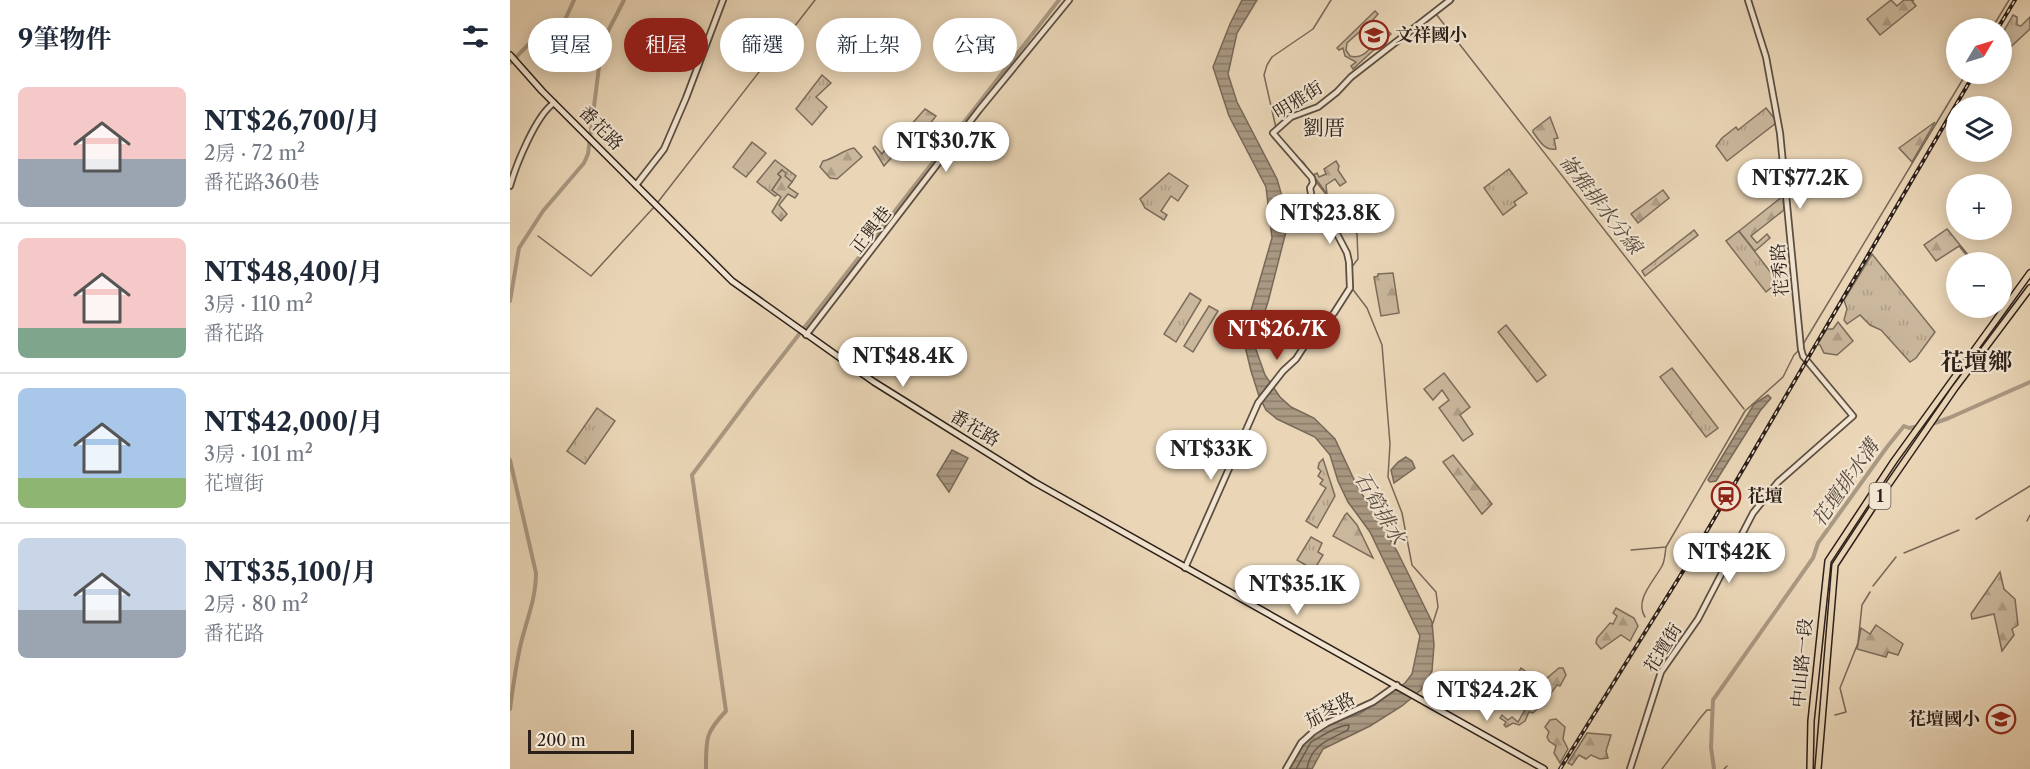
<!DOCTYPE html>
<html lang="zh-TW">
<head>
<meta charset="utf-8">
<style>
	:root { --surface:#fff; --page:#f6f6f7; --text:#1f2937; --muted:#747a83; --line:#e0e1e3; --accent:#8f2418 }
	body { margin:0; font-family:"Libre Caslon Text","Noto Serif TC",serif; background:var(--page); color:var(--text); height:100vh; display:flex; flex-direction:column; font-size:22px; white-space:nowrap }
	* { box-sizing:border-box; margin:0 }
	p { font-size:20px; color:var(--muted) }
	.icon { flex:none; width:33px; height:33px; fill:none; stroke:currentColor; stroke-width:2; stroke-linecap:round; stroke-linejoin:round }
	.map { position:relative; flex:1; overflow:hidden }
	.sheet { display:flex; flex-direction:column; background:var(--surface); width:510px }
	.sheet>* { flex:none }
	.banner { position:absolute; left:18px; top:18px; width:570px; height:54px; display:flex; gap:12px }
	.needle { width:39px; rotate:52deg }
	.buttons { position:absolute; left:1436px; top:18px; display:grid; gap:12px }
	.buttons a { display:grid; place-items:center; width:66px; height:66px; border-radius:50%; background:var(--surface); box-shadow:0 3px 15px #0003; font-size:30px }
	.scale { position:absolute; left:18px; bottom:15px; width:106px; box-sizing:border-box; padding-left:6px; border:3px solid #2c201a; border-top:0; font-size:16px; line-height:21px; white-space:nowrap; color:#2c201a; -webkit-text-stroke:4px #f1e4d0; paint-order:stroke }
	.price { position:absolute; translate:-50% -51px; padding:0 14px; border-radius:21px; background:#fff; color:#222; font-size:20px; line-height:39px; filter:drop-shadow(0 2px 3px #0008) }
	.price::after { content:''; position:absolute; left:50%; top:36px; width:18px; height:14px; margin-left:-9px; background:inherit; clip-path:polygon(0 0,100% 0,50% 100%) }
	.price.active { background:var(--accent); color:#fff }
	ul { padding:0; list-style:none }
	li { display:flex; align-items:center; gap:18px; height:150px; padding:0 18px }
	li+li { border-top:2px solid var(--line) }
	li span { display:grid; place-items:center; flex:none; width:168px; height:120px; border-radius:9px; color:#555 }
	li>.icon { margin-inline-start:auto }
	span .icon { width:72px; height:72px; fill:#fffc; stroke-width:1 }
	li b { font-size:26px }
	h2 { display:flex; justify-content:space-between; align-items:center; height:72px; padding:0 18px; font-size:26px }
	.pill { padding:0 21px; border-radius:27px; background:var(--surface); box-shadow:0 3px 15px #0003; font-size:21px; line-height:54px }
	.pill.active { background:var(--accent); color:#fff }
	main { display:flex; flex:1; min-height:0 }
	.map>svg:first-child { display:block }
	.grass { fill:url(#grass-tufts); stroke:#7b6c5b; stroke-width:1.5 }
	.forest { fill:url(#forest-firs); stroke:#7b6c5b; stroke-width:1.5 }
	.green { fill:#cab79c; stroke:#7b6c5b; stroke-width:1.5; fill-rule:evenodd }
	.water { fill:url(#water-rules); stroke:#776858; stroke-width:1.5 }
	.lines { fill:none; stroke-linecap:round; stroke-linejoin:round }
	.shore { stroke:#6a5c4e; stroke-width:1.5 }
	.stream { stroke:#776858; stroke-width:1.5 }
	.canal { stroke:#a99882; stroke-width:4 }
	.tertiary-casing { stroke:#5c4e41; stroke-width:8 }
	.secondary-casing { stroke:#2c201a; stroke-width:8 }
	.primary-casing { stroke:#2c201a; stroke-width:8 }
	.tertiary { stroke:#f1e4d0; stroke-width:4.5 }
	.secondary { stroke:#f1e4d0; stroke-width:5 }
	.primary { stroke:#ead6b7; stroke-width:5 }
	.rail-casing { stroke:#2c201a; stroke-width:4 }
	.rail { stroke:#f1e4d0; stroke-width:1.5; stroke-dasharray:4.5; stroke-linecap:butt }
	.labels { text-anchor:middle; stroke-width:4.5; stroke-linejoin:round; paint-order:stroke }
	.shield { fill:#f1e4d0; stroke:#675b51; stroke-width:1.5 }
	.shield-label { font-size:16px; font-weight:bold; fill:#2c201a }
	.poi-label { font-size:18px; font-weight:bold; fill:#2c201a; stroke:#f1e4d0; text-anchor:start }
	.street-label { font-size:18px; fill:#2c201a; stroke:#f1e4d0 }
	.water-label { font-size:20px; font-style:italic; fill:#584a3e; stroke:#f1e4d0 }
	.quarter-label { font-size:21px; fill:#2c201a; stroke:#f1e4d0 }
	.district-label { font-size:24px; font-weight:bold; fill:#2c201a; stroke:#f1e4d0 }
</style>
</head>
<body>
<main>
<section class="sheet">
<h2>9筆物件<svg class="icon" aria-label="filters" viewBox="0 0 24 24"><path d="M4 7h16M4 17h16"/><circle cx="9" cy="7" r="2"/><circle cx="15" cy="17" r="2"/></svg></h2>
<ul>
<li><span style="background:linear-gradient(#f6c9c9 60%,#9aa5b1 0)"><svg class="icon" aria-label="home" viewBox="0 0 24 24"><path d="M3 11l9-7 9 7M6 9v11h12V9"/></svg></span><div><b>NT$26,700/月</b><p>2房 · 72 m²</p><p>番花路360巷</p></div></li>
<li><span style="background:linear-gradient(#f6c9c9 75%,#7fa58c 0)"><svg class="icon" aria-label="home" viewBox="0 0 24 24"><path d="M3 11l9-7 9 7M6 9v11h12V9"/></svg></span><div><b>NT$48,400/月</b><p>3房 · 110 m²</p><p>番花路</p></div></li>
<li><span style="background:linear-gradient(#a9c7e8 75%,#8fb573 0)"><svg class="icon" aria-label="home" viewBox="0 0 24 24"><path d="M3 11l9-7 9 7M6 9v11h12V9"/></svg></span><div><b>NT$42,000/月</b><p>3房 · 101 m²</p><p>花壇街</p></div></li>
<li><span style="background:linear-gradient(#c9d6e8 60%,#9aa5b1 0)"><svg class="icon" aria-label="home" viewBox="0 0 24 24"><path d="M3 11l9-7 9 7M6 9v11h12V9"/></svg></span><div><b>NT$35,100/月</b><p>2房 · 80 m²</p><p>番花路</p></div></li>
</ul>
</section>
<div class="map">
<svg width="1520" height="769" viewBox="0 0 1520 769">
	<defs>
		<pattern id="grass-tufts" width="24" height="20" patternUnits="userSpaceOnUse" patternTransform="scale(1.5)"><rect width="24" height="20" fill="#cab79c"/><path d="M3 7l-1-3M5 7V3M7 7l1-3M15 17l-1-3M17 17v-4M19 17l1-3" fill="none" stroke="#ae9d86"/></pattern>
		<pattern id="forest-firs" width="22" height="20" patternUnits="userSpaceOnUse" patternTransform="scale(1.5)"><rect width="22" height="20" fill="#cab79c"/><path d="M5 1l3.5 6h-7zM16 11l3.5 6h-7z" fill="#ae9d86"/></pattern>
		<pattern id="water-rules" width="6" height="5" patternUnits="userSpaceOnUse" patternTransform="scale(1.5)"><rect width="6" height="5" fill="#a99882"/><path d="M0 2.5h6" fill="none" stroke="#8a7c6a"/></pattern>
	</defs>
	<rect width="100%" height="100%" fill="#ead6b7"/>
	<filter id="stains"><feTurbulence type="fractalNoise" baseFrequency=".00333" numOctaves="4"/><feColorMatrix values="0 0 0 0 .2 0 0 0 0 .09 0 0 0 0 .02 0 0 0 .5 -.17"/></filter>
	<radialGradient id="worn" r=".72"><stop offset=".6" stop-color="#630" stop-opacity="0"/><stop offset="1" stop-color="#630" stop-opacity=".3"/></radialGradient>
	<g class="grass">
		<path d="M1503,15L1507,17V25L1511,26L1520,17V29L1493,54L1491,52V36Z"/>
		<path d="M312,75L321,83L306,97L317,107L302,125L286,109Z"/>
		<path d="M1256,108L1264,118L1266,123L1217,161L1206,146L1212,138L1226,127L1228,130Z"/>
		<path d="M242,142L256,153L236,177L223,167Z"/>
		<path d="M265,160L286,176L282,182L274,176L272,170L268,174L271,177L262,190L268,194L265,196L247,182Z"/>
		<path d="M999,169L1017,193L1004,202L1006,205L993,215L974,188Z"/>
		<path d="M659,173L678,186L668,201L661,196L651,211L657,215L654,220L635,208L630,199Z"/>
		<path d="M1184,230L1188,235L1135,276L1132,271Z"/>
		<path d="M1229,231L1268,282L1256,292L1216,241Z"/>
		<path d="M1362,254L1425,332L1406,358L1400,362L1371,330L1360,325L1350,315L1337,324L1334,320L1337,309L1334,300Z"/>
		<path d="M680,293L691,300L666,342L654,334Z"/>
		<path d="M996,325L1036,375L1027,382L988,332Z"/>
		<path d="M1162,368L1208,428L1196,437L1150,377Z"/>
		<path d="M87,408L105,421L75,464L57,451Z"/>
		<path d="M813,459L825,496L807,528L796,521L816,488L810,484L813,480L808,476L811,471L808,468L809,463Z"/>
		<path d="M801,537L812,543L808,552L813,555L804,570L787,560Z"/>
	</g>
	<g class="forest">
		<path d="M1381,0L1387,6L1394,0H1404L1402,1L1406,6L1370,35L1357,19Z"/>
		<path d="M415,109L426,116L411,135L402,128L394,137L397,140L374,166L363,148L365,146L372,154L394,124L399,127Z"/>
		<path d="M1040,117L1048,138L1044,139L1046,149C1034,151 1029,140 1023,132V130Z"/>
		<path d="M1425,122L1402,162L1389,148Z"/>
		<path d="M344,148L352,157L327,179L320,178L310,167L313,161C324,159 333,150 344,148Z"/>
		<path d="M826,161L829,166L828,170L836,182L830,186L825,179L816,185L817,194L803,175L807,173L809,177L816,174L814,169Z"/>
		<path d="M272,170L276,173L275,176L282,182L278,187L288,194L285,198L278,194L269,205L277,214L271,221L262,212L271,197L262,190L271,177L268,174Z"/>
		<path d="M1153,190L1159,198L1128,223L1121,214Z"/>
		<path d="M1273,196L1274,210L1241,236L1247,243L1257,234L1260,238L1245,251L1229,231Z"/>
		<path d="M1437,229L1459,256L1458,257L1449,246L1426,261L1414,245Z"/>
		<path d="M883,273L889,313L871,316L864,277L868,276V274Z"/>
		<path d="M1328,322L1343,341L1327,355L1314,353L1310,345L1307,344L1317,329H1323Z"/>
		<path d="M934,373L960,407L950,415L963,434L953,441L929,408L939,400L932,390L923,400L914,389Z"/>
		<path d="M943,455L982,504L972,514L933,462Z"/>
		<path d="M837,513L847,525L863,558L823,536L835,515Z"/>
		<path d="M1490,572L1494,589L1505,599L1508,625L1502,629L1504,635L1492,651L1484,614L1462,619L1461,614Z"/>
		<path d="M1106,608L1124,618L1128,626L1120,641L1111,635L1091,649L1086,643L1087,638L1100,623L1103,624L1107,616L1103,613Z"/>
		<path d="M1366,625L1393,644L1388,655L1378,652L1376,657L1347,649L1351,628L1360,634Z"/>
		<path d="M1011,668L1031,683L1049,668H1053L1056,675L1050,686L1047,685L1041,693L1036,685L1028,693L1031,705L1023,713L1019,712L1015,721L1009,725L1003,723L996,727L994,725L996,722L990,718L992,715L998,720L1002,717L1008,722L1022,697L1002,683Z"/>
		<path d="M1046,719L1055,727L1053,739L1058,749L1050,763L1044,753L1046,746L1039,741L1037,737L1039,732L1035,727L1040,720Z"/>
		<path d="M1077,733L1101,735L1096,751L1098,758L1090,759L1081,755L1076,759L1069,755L1062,765L1058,763Z"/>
	</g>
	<g class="green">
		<path d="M865,11L868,14L862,21L870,25L874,34L878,31L881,34L843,69L841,66L846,62L835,56L833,48L829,50L827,48ZM860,25L869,30L868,40C860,48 853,60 840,56L836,50L837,43L856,26Z"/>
		<path d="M699,306L708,311L683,352L674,346Z"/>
	</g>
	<g class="water">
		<path d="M732,0H747L727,33L718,74L727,102L767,179L779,220L758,302L744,344L755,375L770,397L781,407L804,418L825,439L847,486L887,551L922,622L924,645L922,671L911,690L892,706L860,726L813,749L802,769H779L797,737L830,720L849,714L895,683L902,674L910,636L860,532L838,502L828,481L820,455L805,437L767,419L756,410L749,396L741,371L733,338L762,238L756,187L719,116L703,67L720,24Z"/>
		<path d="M1258,395L1261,398L1250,411L1206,481L1200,482L1198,480L1201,475L1244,404Z"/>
		<path d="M442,450L458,458L439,492L427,475Z"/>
		<path d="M896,457L902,461L905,468L884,483L881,470L888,462Z"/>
	</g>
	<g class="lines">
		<path class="shore" d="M786,769L801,742C811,737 827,725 839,725L838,730C819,740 801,744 797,769"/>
		<g class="stream">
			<path d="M944,0L926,14L1234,409"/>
			<path d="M1482,28L1499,0"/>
			<path d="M766,128L754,75L757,65L762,57L803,29L821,0"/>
			<path d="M786,156L793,162L800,172"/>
			<path d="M804,179L847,234L848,259L841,268"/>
			<path d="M148,202L305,0"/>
			<path d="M28,236L81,276L145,206"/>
			<path d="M841,287L857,308L872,345L880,444L878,477L892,513L902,565L926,592L928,607L922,626"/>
			<path d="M1292,346L1456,74"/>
			<path d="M1466,519L1520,486"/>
			<path d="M1517,521L1520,515"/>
			<path d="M1121,550L1156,547L1235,411L1273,377L1284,355L1289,350"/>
			<path d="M1394,553L1449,530"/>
			<path d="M1363,586L1386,557"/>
			<path d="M1135,617C1124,600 1144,581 1152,566C1155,561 1155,553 1156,547"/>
			<path d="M1325,715L1336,712L1330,688L1348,643L1352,605L1360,592"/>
			<path d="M1152,769L1191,717L1197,710H1202"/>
			<path d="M1214,769L1217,766"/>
		</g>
		<g class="canal">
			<path d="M0,63L21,42L40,44L46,40L64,0"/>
			<path d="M0,301L9,248L33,211L74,163L78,154L92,43L114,0"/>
			<path d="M0,460L26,573C26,598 17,619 11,643C6,665 3,686 0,709"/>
			<path d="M196,769C196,739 195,733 216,711L182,475L245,391L549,0"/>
			<path d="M1204,769L1201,747L1203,700L1303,558L1308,543L1377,447L1394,426L1399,428L1425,423L1439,418L1520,382"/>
		</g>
		<g class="tertiary-casing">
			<g id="tertiary">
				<path d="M126,185L154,149L176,98L213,0"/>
				<path d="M0,186C6,165 26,115 44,103"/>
				<path d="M296,335L469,110L559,0"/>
				<path d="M675,568L748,403L773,371L786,359L799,339L824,313L840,288L839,262L837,253L826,232L802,199L800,188L803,183L802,178L763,133L781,117L808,107L827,92L841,77L940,0"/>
				<path d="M776,769L791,743L803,732L817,723L863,702L887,685"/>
				<path d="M1120,769L1151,672L1188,619L1243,513L1268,482L1343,416L1293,356L1291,349L1270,133L1256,57L1238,0"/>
			</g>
		</g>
		<g class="secondary-casing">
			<path id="secondary" d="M0,55L32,91L222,281L364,382L524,482L1034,769"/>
		</g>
		<g class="primary-casing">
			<g id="primary">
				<path d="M1300,769L1301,721L1318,561L1384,461L1520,273"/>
				<path d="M1308,769L1325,565L1363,507L1445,388L1520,288"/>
			</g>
		</g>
		<use href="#tertiary" class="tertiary"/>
		<use href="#secondary" class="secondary"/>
		<use href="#primary" class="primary"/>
		<g class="rail-casing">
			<g id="rail">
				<path d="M1488,28L1505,0"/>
				<path d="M1050,769L1180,560L1464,74"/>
			</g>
		</g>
		<use href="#rail" class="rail"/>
	</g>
	<defs>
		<g id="school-ring" transform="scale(1.5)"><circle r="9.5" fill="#f1e4d0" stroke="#8f2418" stroke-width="1.5"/><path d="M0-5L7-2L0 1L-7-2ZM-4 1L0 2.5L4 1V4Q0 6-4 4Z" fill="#8f2418"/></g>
		<g id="station-ring" transform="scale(1.5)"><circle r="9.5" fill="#f1e4d0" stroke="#8f2418" stroke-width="1.5"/><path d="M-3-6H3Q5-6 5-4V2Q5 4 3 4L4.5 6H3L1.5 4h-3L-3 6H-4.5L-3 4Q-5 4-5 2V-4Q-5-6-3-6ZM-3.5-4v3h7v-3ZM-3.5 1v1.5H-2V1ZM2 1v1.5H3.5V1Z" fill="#8f2418"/></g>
	</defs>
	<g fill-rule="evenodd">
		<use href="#school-ring" x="864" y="35"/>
		<use href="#station-ring" x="1216" y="496"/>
		<use href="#school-ring" x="1491" y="719"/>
	</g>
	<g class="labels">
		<rect class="shield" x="1359.5" y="483" width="21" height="26" rx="4.5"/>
		<g class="shield-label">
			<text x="1370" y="502">1</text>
		</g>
		<g class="poi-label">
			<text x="885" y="41">文祥國小</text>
			<text x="1237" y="502">花壇</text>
			<text x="1470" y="725" text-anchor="end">花壇國小</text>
		</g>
		<g class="street-label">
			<text transform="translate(788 100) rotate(-32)" y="6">明雅街</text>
			<text transform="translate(91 128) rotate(45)" y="6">番花路</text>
			<text transform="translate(361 230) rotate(-52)" y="6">正興巷</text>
			<text transform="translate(1270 270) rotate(-95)" y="6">花秀路</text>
			<text transform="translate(465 428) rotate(31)" y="6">番花路</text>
			<text transform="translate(1153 648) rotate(-58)" y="6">花壇街</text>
			<text transform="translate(1292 663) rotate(-85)" y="6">中山路一段</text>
			<text transform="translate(820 710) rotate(-29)" y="6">茄苳路</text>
		</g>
		<g class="water-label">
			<text transform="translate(1091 204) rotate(52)" y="7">崙雅排水分線</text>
			<text transform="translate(1335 483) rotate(-55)" y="7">花壇排水溝</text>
			<text transform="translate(870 508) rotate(60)" y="7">石筍排水</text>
		</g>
		<g class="quarter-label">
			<text x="814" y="135">劉厝</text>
		</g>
		<g class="district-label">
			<text x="1466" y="370">花壇鄉</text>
		</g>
	</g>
	<rect width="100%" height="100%" filter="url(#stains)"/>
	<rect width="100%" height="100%" fill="url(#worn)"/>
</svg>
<div class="buttons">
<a><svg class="needle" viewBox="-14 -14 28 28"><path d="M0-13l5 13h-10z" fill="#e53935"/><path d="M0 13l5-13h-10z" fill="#747a83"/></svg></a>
<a><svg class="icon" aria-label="layers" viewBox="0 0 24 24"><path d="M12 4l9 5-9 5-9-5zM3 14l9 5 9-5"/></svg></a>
<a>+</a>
<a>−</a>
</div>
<div class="scale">200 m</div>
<b class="price" style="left:436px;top:173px">NT$30.7K</b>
<b class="price" style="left:1290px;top:210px">NT$77.2K</b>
<b class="price" style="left:820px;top:245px">NT$23.8K</b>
<b class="price active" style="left:767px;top:361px">NT$26.7K</b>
<b class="price" style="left:393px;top:388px">NT$48.4K</b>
<b class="price" style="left:701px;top:481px">NT$33K</b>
<b class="price" style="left:1219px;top:584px">NT$42K</b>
<b class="price" style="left:787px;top:616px">NT$35.1K</b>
<b class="price" style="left:977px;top:722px">NT$24.2K</b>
<div class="banner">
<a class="pill">買屋</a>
<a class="pill active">租屋</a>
<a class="pill">篩選</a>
<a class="pill">新上架</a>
<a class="pill">公寓</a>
</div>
</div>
</main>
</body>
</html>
